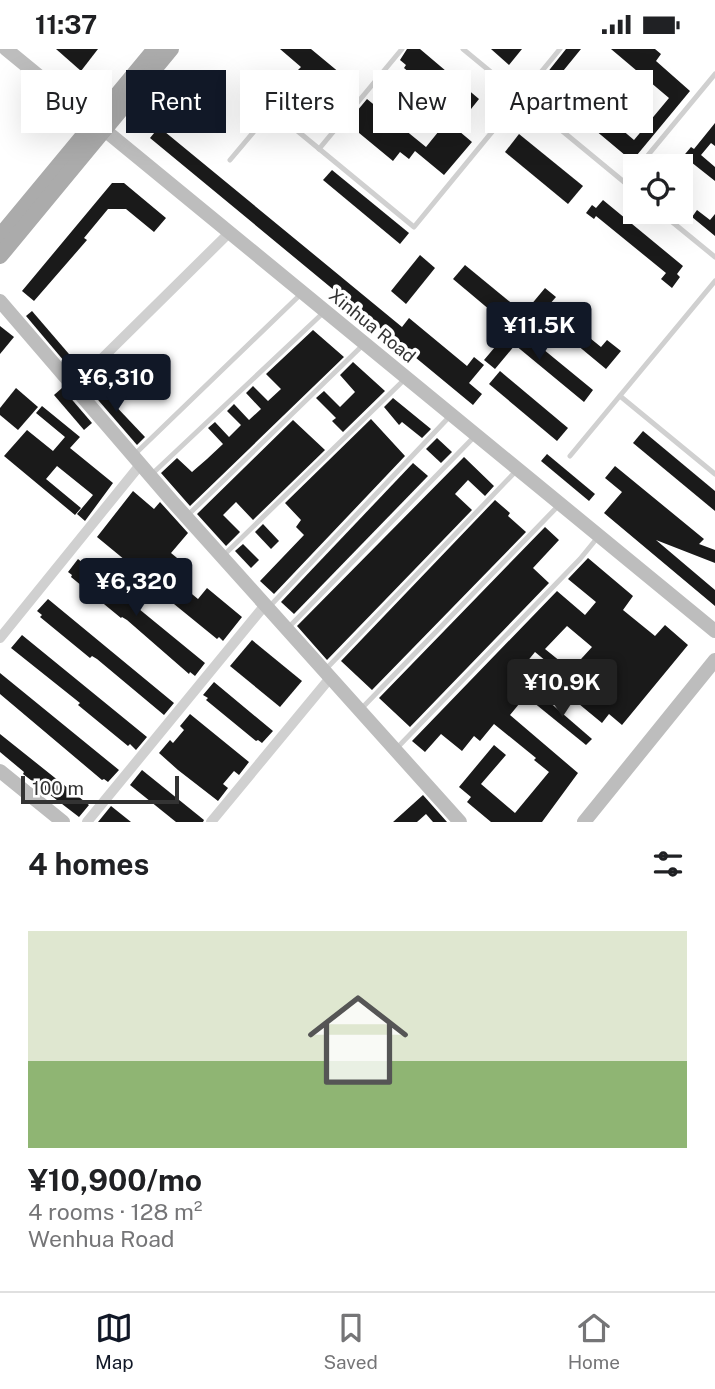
<!DOCTYPE html>
<html lang="en">
<head>
<meta charset="utf-8">
<style>
	:root { --surface:#fff; --page:#f2f2f2; --text:#202124; --muted:#757577; --line:#e0e0e0; --accent:#111827 }
	body { margin:0; font-family:"Public Sans",sans-serif; background:var(--page); color:var(--text); height:100vh; display:flex; flex-direction:column; font-size:26px; white-space:nowrap }
	* { box-sizing:border-box; margin:0 }
	p { font-size:23px; color:var(--muted) }
	.icon { flex:none; width:38px; height:38px; fill:none; stroke:currentColor; stroke-width:2; stroke-linecap:round; stroke-linejoin:round }
	.map { position:relative; height:773px; overflow:hidden }
	.side { display:flex; flex-direction:column; background:var(--surface); flex:1 }
	.side>* { flex:none }
	.hud { position:absolute; left:21px; top:21px; width:674px; height:63px; display:flex; gap:14px }
	.buttons { position:absolute; left:623px; top:105px; display:grid; gap:14px }
	.buttons a { display:grid; place-items:center; width:70px; height:70px; border-radius:0px; background:var(--surface); box-shadow:0 7px 28px #0002; font-size:35px }
	.scale { position:absolute; left:21px; bottom:18px; width:158px; box-sizing:border-box; padding-left:7px; border:4px solid #333; border-top:0; font-size:19px; line-height:24px; white-space:nowrap; color:#333; -webkit-text-stroke:5px #fff; paint-order:stroke }
	.price { position:absolute; translate:-50% -60px; padding:0 16px; border-radius:7px; background:var(--accent); color:#fff; font-size:23px; line-height:46px; filter:drop-shadow(0 2px 4px #0008) }
	.price::after { content:''; position:absolute; left:50%; top:42px; width:21px; height:16px; margin-left:-10px; background:inherit; clip-path:polygon(0 0,100% 0,50% 100%) }
	.price.current { background:#222; color:#fff }
	ul { padding:0; list-style:none }
	li { display:grid; align-content:center; gap:14px; height:371px; padding:0 28px }
	li span { display:grid; place-items:center; height:217px; border-radius:0px; color:#555 }
	li>.icon { margin-inline-start:auto }
	span .icon { width:126px; height:126px; fill:#fffc; stroke-width:1 }
	li b { font-size:30px }
	h2 { display:flex; justify-content:space-between; align-items:center; height:84px; padding:0 28px; font-size:30px }
	.pill { padding:0 24px; border-radius:0px; background:var(--surface); box-shadow:0 7px 28px #0002; font-size:24px; line-height:63px }
	.pill.current { background:var(--accent); color:#fff }
	.status { display:flex; justify-content:space-between; align-items:center; height:49px; padding:0 35px; background:var(--surface); direction:ltr }
	.status svg { height:19px; fill:currentColor }
	.tabs { display:flex; justify-content:space-around; align-items:center; height:98px; border-top:2px solid var(--line); background:var(--surface); font-size:19px; color:var(--muted) }
	.tabs a { display:grid; justify-items:center; gap:4px }
	.tabs .current { color:var(--accent) }
	.map>svg:first-child { display:block }
	.building { fill:#1a1a1a; fill-rule:evenodd }
	.lines { fill:none; stroke-linecap:round; stroke-linejoin:round }
	.lane { stroke:#d0d0d0; stroke-width:5 }
	.street { stroke:#d0d0d0; stroke-width:10 }
	.secondary { stroke:#bdbdbd; stroke-width:14 }
	.primary { stroke:#ababab; stroke-width:16 }
	.labels { text-anchor:middle; stroke-width:7; stroke-linejoin:round; paint-order:stroke }
	.street-label { font-size:18px; fill:#333; stroke:#fff }
</style>
</head>
<body>
<div class="status"><b>11:37</b><svg viewBox="0 0 49 12"><path d="M0 12V9h3v3zM5 12V6h3v6zM10 12V3h3v9zM15 12V0h3v12zM26 1h20v11H26zM47 4h2v5h-2z"/></svg></div>
<div class="map">
<svg width="715" height="773" viewBox="0 0 715 773">
	<rect width="100%" height="100%" fill="#fff"/>
	<g class="building">
		<path d="M56,0H98L81,22Z"/>
		<path d="M280,0H311L352,34L330,60L314,47L323,36L310,25L307,29L297,22L301,18Z"/>
		<path d="M407,0H420L479,50L467,65L413,21L410,24L404,19L406,16L400,11Z"/>
		<path d="M491,0H522L509,16Z"/>
		<path d="M566,0H581L559,27L634,91L669,49L611,0H655L661,5L656,12L690,42L632,112L539,34Z"/>
		<path d="M367,50L426,98L447,72L472,93L444,126L415,102L409,110L400,103L393,112L347,74Z"/>
		<path d="M715,74V97L711,94L701,106L715,118V132L691,113L681,126V117H675L691,98L694,100Z"/>
		<path d="M159,78L402,278L409,269L467,317L474,308L484,316L469,334L482,345L473,356L150,89Z"/>
		<path d="M519,85L583,137L568,155L505,103Z"/>
		<path d="M332,121L409,184L400,195L323,131Z"/>
		<path d="M112,134H124L166,169L154,183L126,160H108L84,189L87,191L34,252L22,242Z"/>
		<path d="M603,151L683,217L677,225L680,228L672,239L661,230L666,224L596,167L594,170L586,164L592,156L596,159Z"/>
		<path d="M697,161L710,171L715,165V187L692,168Z"/>
		<path d="M420,206L435,219L406,255L391,242Z"/>
		<path d="M465,216L515,257L503,272L453,230Z"/>
		<path d="M545,239L556,248L549,256L601,298L607,291L621,302L606,320L530,257Z"/>
		<path d="M32,262L81,319L75,325L26,267Z"/>
		<path d="M0,277L14,288L0,305Z"/>
		<path d="M511,279L529,294L532,291L593,341L584,353L515,296L495,320L484,311Z"/>
		<path d="M313,281L344,308L190,457L161,424L177,409L192,423L207,410L223,395L208,379L215,373L229,388L241,376L227,362L234,355L249,371L261,360L246,344L253,337L268,352L281,340L266,325Z"/>
		<path d="M353,313L385,342L343,383L332,372L336,369L316,349L324,342L340,358L355,343L340,326Z"/>
		<path d="M500,322L568,379L557,392L489,335Z"/>
		<path d="M91,331L145,388L137,396L86,337Z"/>
		<path d="M16,339L38,358L18,381L0,366V359Z"/>
		<path d="M62,339L92,374L84,381L54,346Z"/>
		<path d="M393,349L431,380L422,389L402,373L399,376L384,358Z"/>
		<path d="M42,357L80,388L70,399L113,434L85,472L77,465L93,446L57,417L46,430L81,459L75,466L4,407L27,381L53,402L65,388L36,364Z"/>
		<path d="M371,370L405,407L274,545L260,532L304,486L296,478L301,471L285,454Z"/>
		<path d="M293,371L325,401L253,471L236,453L223,466L240,483L226,497L197,465Z"/>
		<path d="M643,382L715,442V462L633,394Z"/>
		<path d="M437,389L452,403L441,414L426,400Z"/>
		<path d="M547,405L595,445L589,452L541,412Z"/>
		<path d="M464,408L494,437L485,447L468,431L455,445L472,461L327,611L297,577Z"/>
		<path d="M413,414L428,427L294,565L281,553Z"/>
		<path d="M615,417L704,490L699,495L715,501V514L656,491L715,541V557L604,464L622,443L605,429Z"/>
		<path d="M133,442L154,460L160,453L188,484L171,504L188,518L176,532L198,550L207,539L242,568L223,592L219,588L217,590L174,555L176,553L97,488Z"/>
		<path d="M495,451L510,464L508,467L526,483L372,641L341,612Z"/>
		<path d="M263,475L279,492L271,500L255,483Z"/>
		<path d="M545,478L559,491L533,519L549,534L410,678L379,649Z"/>
		<path d="M243,495L259,511L251,519L235,502Z"/>
		<path d="M588,509L633,547L623,561L655,587L665,576L688,596L622,676L609,665L602,674L556,636L564,627L535,603L513,630L529,643L510,666L578,724L542,773H491L467,753L471,748L459,738L494,696L506,706L481,735L515,764L549,723L534,711L536,709L494,675L480,692L474,687L462,702L441,685L425,703L412,692L557,542L585,566L596,553L568,530ZM567,577L592,598L571,621L545,600Z"/>
		<path d="M78,510L205,614L195,627L190,623L189,625L127,571L122,568L121,569L71,528L72,526L68,523Z"/>
		<path d="M48,550L174,654L164,666L97,610L92,607L90,609L40,568L42,566L37,562Z"/>
		<path d="M22,586L147,688L136,701L130,695L128,697L78,656L80,654L11,599Z"/>
		<path d="M252,591L302,632L280,658L230,617Z"/>
		<path d="M0,624L119,721L108,733L104,730L102,731L0,645Z"/>
		<path d="M214,633L273,682L262,694L258,691L256,692L206,651L208,649L203,646Z"/>
		<path d="M540,645L592,690L586,696L533,653Z"/>
		<path d="M190,665L249,713L239,726L234,722L223,735L228,739L218,752L178,721L159,704L170,691L173,694L184,681L180,677Z"/>
		<path d="M0,685L89,756L79,768L23,725L24,723L0,703Z"/>
		<path d="M142,721L204,771L203,773H176L130,736Z"/>
		<path d="M423,746L447,773H433L426,765L417,773H393Z"/>
		<path d="M111,757L131,773H98Z"/>
	</g>
	<g class="lines">
		<g class="lane">
			<path d="M463,0L635,142"/>
			<path d="M319,100L402,0"/>
			<path d="M230,111L272,61L414,178L560,0"/>
			<path d="M639,117L715,25"/>
			<path d="M625,134L635,122"/>
			<path d="M660,163L715,208"/>
			<path d="M620,347L715,425"/>
			<path d="M135,405L302,244"/>
			<path d="M570,407L715,232"/>
			<path d="M152,425L323,264"/>
			<path d="M188,466L364,295"/>
			<path d="M224,506L405,330"/>
			<path d="M270,557L451,366"/>
			<path d="M289,578L475,387"/>
			<path d="M326,620L516,422"/>
			<path d="M362,659L560,455"/>
			<path d="M395,701L580,510L598,488"/>
		</g>
		<g class="street">
			<path d="M74,337L229,184"/>
			<path d="M0,589L140,416"/>
			<path d="M87,773L265,556"/>
			<path d="M211,773L330,629"/>
		</g>
		<g class="secondary">
			<path d="M6,0L715,582"/>
			<path d="M0,252L172,452L460,773"/>
			<path d="M0,722L63,773"/>
			<path d="M584,773L715,611"/>
		</g>
		<g class="primary">
			<path d="M0,187L155,0"/>
			<path d="M0,207L171,0"/>
		</g>
	</g>
	<g class="labels">
		<g class="street-label">
			<text transform="translate(372 277) rotate(39)" y="6">Xinhua Road</text>
		</g>
	</g>
</svg>
<div class="buttons">
<a><svg class="icon" aria-label="locate" viewBox="0 0 24 24"><circle cx="12" cy="12" r="6"/><path d="M12 2v4M12 18v4M2 12h4M18 12h4"/></svg></a>
</div>
<div class="scale">100 m</div>
<b class="price" style="left:539px;top:313px">¥11.5K</b>
<b class="price" style="left:116px;top:365px">¥6,310</b>
<b class="price" style="left:136px;top:569px">¥6,320</b>
<b class="price current" style="left:562px;top:670px">¥10.9K</b>
<div class="hud">
<a class="pill">Buy</a>
<a class="pill current">Rent</a>
<a class="pill">Filters</a>
<a class="pill">New</a>
<a class="pill">Apartment</a>
</div>
</div>
<section class="side">
<h2>4 homes<svg class="icon" aria-label="filters" viewBox="0 0 24 24"><path d="M4 7h16M4 17h16"/><circle cx="9" cy="7" r="2"/><circle cx="15" cy="17" r="2"/></svg></h2>
<ul>
<li><span style="background:linear-gradient(#dfe7d0 60%,#8fb573 0)"><svg class="icon" aria-label="home" viewBox="0 0 24 24"><path d="M3 11l9-7 9 7M6 9v11h12V9"/></svg></span><div><b>¥10,900/mo</b><p>4 rooms · 128 m²</p><p>Wenhua Road</p></div></li>
</ul>
</section>
<nav class="tabs">
<a class="current"><svg class="icon" aria-label="map" viewBox="0 0 24 24"><path d="M3 6l6-2 6 2 6-2v14l-6 2-6-2-6 2zM9 4v14M15 6v14"/></svg>Map</a>
<a><svg class="icon" aria-label="saved" viewBox="0 0 24 24"><path d="M7 4h10v16l-5-4-5 4z"/></svg>Saved</a>
<a><svg class="icon" aria-label="home" viewBox="0 0 24 24"><path d="M3 11l9-7 9 7M6 9v11h12V9"/></svg>Home</a>
</nav>
</body>
</html>
